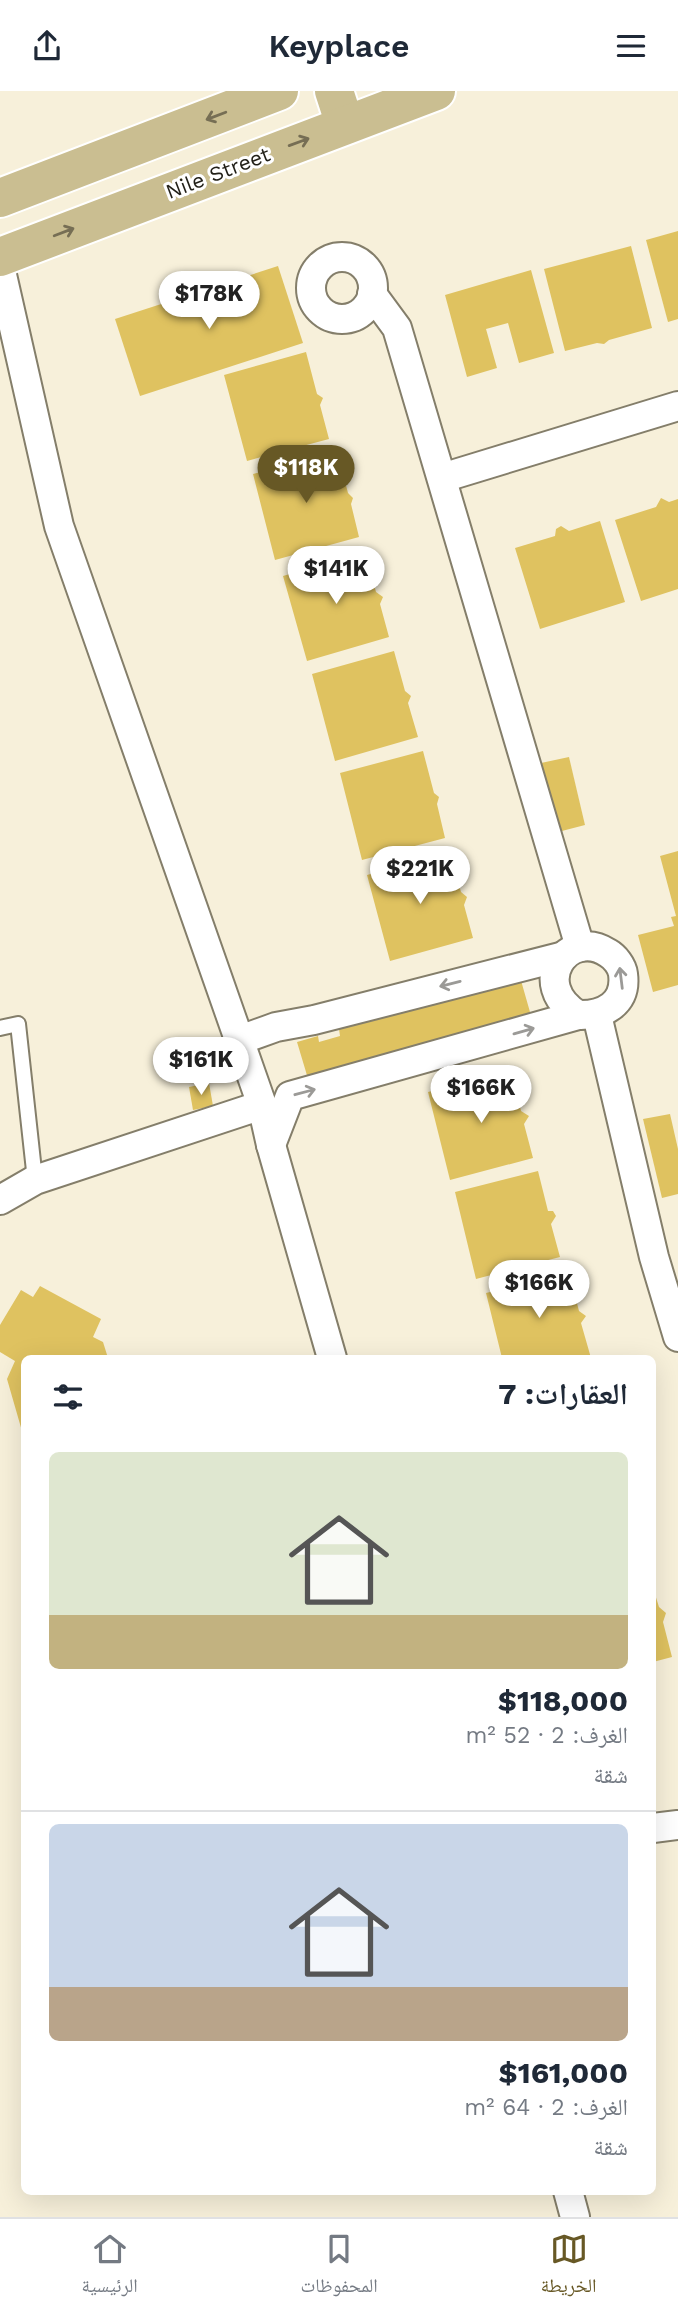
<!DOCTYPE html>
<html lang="ar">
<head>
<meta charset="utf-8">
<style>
	:root { --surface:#fff; --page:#f6f6f7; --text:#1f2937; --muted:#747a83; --line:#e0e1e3; --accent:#675825 }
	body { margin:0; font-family:"Work Sans","Noto Naskh Arabic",sans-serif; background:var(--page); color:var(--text); direction:rtl; height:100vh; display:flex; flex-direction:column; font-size:26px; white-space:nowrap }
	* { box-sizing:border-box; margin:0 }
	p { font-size:23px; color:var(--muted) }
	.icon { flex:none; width:38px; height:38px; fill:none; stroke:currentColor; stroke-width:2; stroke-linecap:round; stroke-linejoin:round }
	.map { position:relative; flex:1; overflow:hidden; direction:ltr }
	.side { position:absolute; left:21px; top:1264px; width:635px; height:840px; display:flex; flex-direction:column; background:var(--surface); border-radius:10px; box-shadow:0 7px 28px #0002; direction:rtl }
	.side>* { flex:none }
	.price { position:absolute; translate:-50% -60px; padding:0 16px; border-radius:24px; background:#fff; color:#222; font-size:23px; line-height:46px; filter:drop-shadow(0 2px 4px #0008) }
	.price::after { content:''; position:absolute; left:50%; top:42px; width:21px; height:16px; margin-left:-10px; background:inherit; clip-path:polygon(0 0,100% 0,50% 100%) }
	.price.on { background:var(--accent); color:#fff }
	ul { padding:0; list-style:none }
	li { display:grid; align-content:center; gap:14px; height:371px; padding:0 28px }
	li+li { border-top:2px solid var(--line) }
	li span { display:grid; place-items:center; height:217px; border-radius:10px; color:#555 }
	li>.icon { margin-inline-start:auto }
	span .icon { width:126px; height:126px; fill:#fffc; stroke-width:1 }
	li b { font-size:30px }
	h2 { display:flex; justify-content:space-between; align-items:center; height:84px; padding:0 28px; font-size:30px }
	header { display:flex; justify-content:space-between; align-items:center; height:91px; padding:0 28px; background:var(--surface); font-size:32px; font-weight:600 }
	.dock { display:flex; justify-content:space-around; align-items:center; height:98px; border-top:2px solid var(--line); background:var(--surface); font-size:19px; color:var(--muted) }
	.dock a { display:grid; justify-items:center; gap:4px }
	.dock .on { color:var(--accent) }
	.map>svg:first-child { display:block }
	.building { fill:#dfc260 }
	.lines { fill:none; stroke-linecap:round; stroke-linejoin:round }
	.service-casing { stroke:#847e6a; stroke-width:18 }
	.minor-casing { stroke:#847e6a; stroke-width:32 }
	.primary-casing { stroke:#fff; stroke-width:42 }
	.service { stroke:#fff; stroke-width:14 }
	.minor { stroke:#fff; stroke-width:28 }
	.primary { stroke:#cabe91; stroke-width:38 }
	.oneway { stroke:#766e54 }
	.oneway2 { stroke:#9b9a97 }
	.labels { text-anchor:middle; stroke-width:6; stroke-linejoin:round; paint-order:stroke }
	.street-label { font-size:21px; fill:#211f17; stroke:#fff }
</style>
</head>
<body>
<header><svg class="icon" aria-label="menu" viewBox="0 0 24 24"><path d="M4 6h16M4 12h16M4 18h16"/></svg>Keyplace<svg class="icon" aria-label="share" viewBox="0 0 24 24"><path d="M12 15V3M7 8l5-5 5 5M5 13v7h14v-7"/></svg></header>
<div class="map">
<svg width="678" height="2126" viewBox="0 0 678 2126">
	<rect width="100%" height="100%" fill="#f7f0da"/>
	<g class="building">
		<path d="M678,140V228L668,231L646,149Z"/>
		<path d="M631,155L652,237L609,249L604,253L597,252L565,260L544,178Z"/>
		<path d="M278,175L303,252L140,305L115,228Z"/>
		<path d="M531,179L554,262L519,272L508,232L486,238L497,277L467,286L445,204Z"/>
		<path d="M306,261L317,303L323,307L320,314L329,348L247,370L224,284Z"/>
		<path d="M337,360L348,402L353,407L351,413L359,446L275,469L253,383Z"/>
		<path d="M661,407L669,411L678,408V498L641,510L615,429L656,416Z"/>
		<path d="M600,430L625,511L540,538L515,457L555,445L556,438L561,435L569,440Z"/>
		<path d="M365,461L376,501L383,506L380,513L389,546L307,570L283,485Z"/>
		<path d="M394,560L405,600L411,605L408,612L418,646L335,670L312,583Z"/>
		<path d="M423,660L434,702L439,706L437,713L445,747L362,769L340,682Z"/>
		<path d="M569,666L585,734L558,741L541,672Z"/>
		<path d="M678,760V894L653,901L638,844L674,835L671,826L676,825L660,765Z"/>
		<path d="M449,761L461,801L467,806L464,814L473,847L390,870L367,784Z"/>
		<path d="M520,886L532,928L351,981L348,974L326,980L328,985L309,991L297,951L318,945L319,951L340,945L339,938Z"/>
		<path d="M512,980L521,1020L529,1025L524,1033L533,1067L450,1089L428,1001Z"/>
		<path d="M209,992L213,1015L193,1019L189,996Z"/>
		<path d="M670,1023L678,1058V1103L662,1107L643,1028Z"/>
		<path d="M538,1080L548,1120H553L556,1125L551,1133L560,1166L476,1188L455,1101Z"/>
		<path d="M569,1181L579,1220L586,1225L581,1232L591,1267H502L486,1202Z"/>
		<path d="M40,1195L101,1228L93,1246L103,1251L108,1267H24V1347L7,1288L15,1270L0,1261V1234L21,1199L33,1206Z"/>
		<path d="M653,1497L659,1516L666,1522L663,1531L672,1566L653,1571Z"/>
	</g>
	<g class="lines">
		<g class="service-casing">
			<path id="service" d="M0,937L18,933L35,1089"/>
		</g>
		<g class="minor-casing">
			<g id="minor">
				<circle cx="342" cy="197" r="31"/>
				<path d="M0,175L59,435L262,1014L271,1054L332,1267"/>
				<path d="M372,203L397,237L580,856"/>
				<path d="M442,387L678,315"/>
				<path d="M597,924L654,1166L678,1246"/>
				<path d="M240,949L276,936L314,929L564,865"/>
				<path d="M271,1054L290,1005L578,924C603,925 627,913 623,883C622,875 615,866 608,862C568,836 528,893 578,924"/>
				<path d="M0,1109L35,1089L262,1014"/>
				<path d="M653,1737L678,1734"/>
				<path d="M568,2100L575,2126"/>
			</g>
		</g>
		<g class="primary-casing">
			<g id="primary">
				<path d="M334,0L345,34"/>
				<path d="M0,107L279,0"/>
				<path d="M0,166L436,0"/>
			</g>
		</g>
		<use href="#service" class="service"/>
		<use href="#minor" class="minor"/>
		<use href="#primary" class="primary"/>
	</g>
	<defs><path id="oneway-shaft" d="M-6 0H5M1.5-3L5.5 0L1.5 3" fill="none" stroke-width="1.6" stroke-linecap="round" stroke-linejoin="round" transform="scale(1.75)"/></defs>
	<g class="oneway">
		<use href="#oneway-shaft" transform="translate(216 25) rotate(159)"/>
		<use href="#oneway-shaft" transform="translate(299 51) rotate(-20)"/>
		<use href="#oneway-shaft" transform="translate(64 141) rotate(-21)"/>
	</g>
	<g class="oneway2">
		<use href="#oneway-shaft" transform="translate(621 887) rotate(-97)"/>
		<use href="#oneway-shaft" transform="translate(450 893) rotate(166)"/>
		<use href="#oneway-shaft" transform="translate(524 940) rotate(-16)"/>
		<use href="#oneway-shaft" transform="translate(305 1001) rotate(-15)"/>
	</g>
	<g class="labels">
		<g class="street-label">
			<text transform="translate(218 82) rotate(-21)" y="7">Nile Street</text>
		</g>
	</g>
</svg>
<b class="price" style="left:209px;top:240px">$178K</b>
<b class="price on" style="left:306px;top:414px">$118K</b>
<b class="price" style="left:336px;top:515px">$141K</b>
<b class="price" style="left:420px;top:815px">$221K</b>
<b class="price" style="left:201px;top:1006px">$161K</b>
<b class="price" style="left:481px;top:1034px">$166K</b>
<b class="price" style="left:539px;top:1229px">$166K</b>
<section class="side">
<h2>العقارات: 7<svg class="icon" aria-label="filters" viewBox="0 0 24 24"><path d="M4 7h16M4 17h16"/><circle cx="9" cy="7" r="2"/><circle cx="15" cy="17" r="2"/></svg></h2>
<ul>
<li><span style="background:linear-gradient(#dfe7d0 75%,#c2b280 0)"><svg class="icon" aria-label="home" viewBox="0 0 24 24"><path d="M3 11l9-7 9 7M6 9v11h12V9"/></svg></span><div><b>$118,000</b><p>الغرف: 2 · 52 m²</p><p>شقة</p></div></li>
<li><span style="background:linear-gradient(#c9d6e8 75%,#b9a48a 0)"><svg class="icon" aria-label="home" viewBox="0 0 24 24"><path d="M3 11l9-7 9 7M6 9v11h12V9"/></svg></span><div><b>$161,000</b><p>الغرف: 2 · 64 m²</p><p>شقة</p></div></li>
</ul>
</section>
</div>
<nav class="dock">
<a class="on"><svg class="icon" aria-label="map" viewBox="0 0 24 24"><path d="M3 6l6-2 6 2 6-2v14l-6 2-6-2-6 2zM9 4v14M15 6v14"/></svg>الخريطة</a>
<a><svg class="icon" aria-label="saved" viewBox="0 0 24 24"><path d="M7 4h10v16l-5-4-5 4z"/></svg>المحفوظات</a>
<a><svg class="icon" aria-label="home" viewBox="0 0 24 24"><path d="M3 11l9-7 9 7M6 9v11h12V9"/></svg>الرئيسية</a>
</nav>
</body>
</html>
